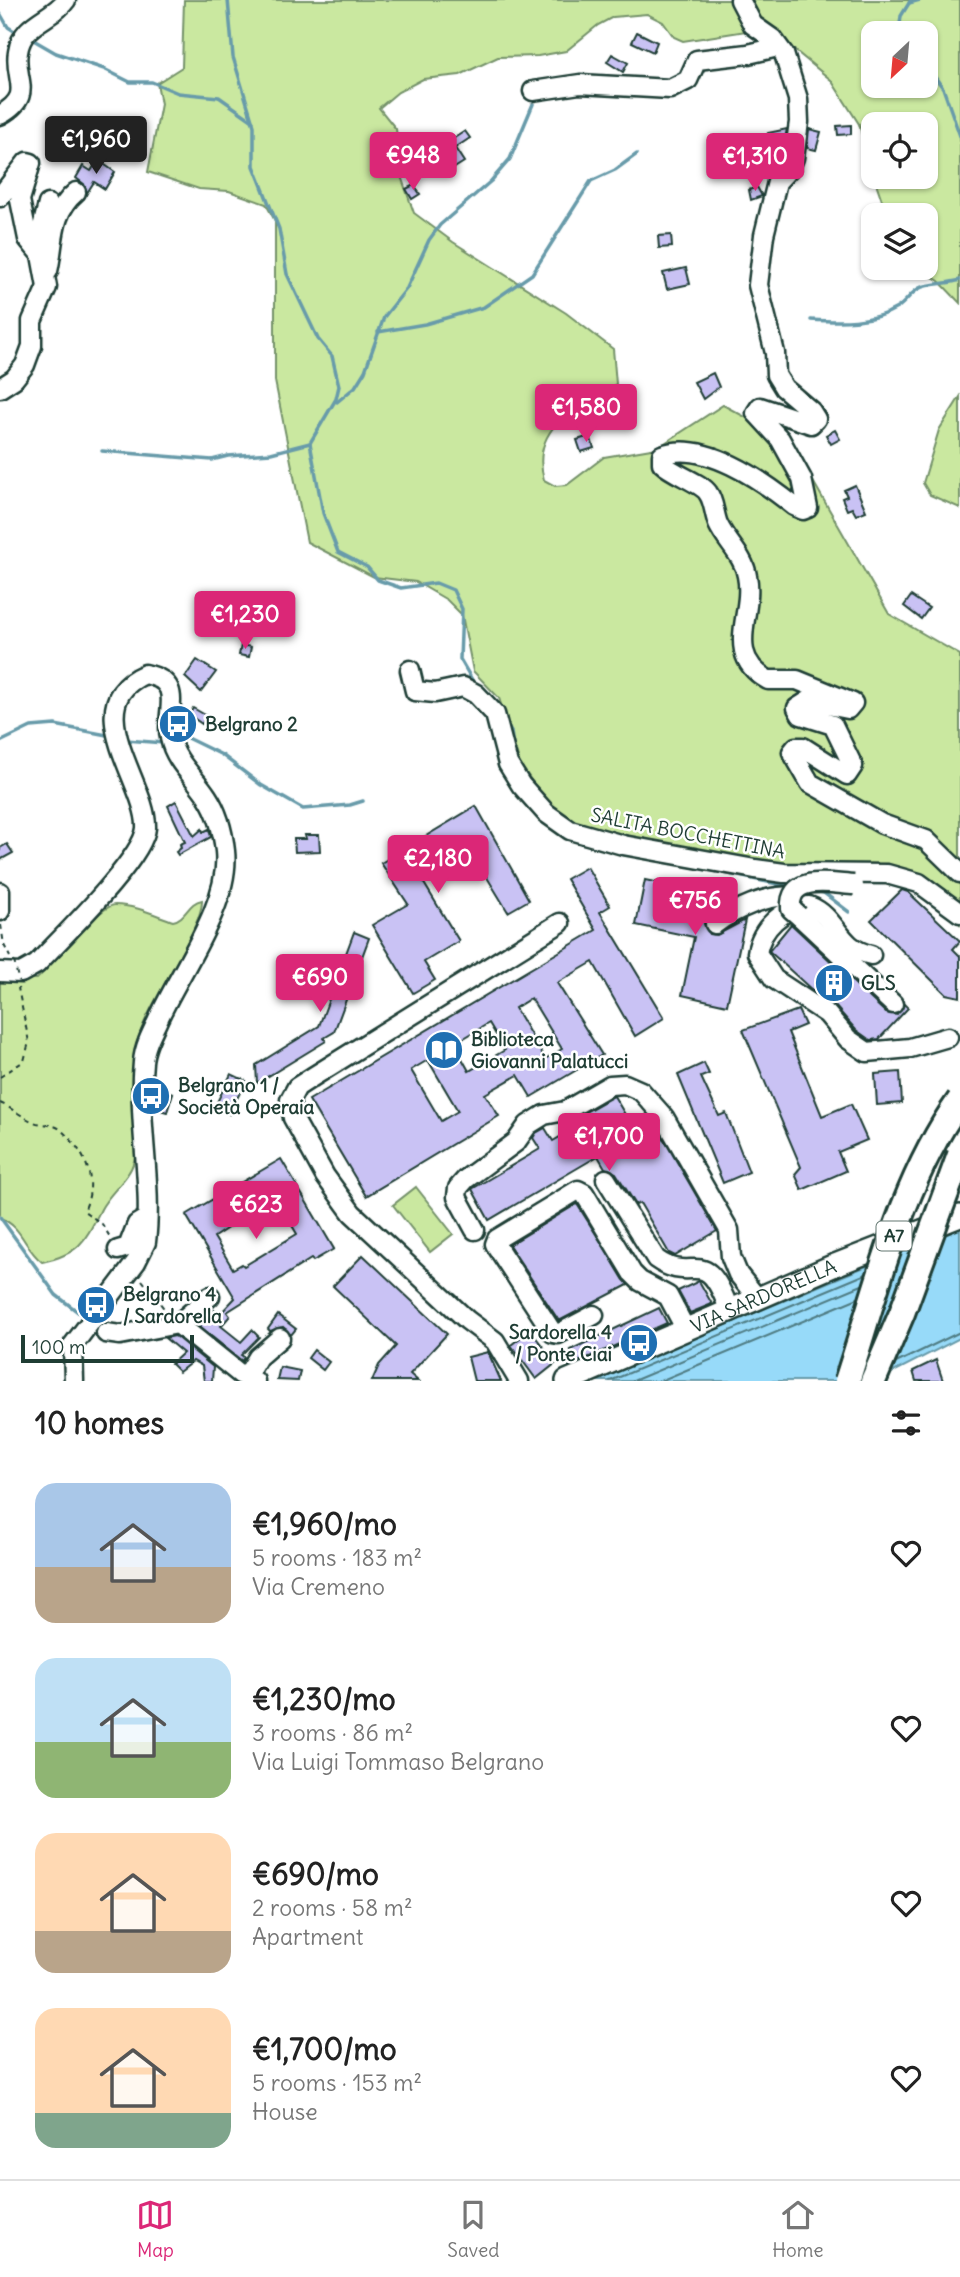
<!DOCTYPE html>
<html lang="en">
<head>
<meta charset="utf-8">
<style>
	:root { --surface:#fff; --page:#f6f6f6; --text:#222; --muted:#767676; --line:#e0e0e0; --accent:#db2777 }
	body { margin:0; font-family:Delius,sans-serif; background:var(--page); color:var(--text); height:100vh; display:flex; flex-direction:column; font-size:26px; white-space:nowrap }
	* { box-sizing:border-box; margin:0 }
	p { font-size:23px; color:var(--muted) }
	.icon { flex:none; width:38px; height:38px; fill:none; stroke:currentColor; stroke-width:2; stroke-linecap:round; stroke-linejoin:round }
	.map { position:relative; height:1381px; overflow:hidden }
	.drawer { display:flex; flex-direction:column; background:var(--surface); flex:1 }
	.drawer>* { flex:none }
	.needle { width:46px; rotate:206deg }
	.fabs { position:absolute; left:861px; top:21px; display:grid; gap:14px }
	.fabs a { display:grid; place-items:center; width:77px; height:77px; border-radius:14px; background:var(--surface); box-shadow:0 2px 5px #0004; font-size:35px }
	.scale { position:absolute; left:21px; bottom:18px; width:173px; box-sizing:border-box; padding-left:7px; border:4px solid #1f3d34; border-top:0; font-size:19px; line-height:24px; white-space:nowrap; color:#1f3d34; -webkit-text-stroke:5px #fff; paint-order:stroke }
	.price { position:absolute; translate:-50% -60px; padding:0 16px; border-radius:7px; background:var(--accent); color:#fff; font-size:23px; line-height:46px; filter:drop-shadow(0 2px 4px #0008) }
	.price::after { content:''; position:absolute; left:50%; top:42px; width:21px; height:16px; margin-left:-10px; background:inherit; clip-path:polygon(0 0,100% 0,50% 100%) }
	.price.selected { background:#222; color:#fff }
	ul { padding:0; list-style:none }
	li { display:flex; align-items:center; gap:21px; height:175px; padding:0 35px }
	li span { display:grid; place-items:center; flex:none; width:196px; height:140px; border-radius:21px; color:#555 }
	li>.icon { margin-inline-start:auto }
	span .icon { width:84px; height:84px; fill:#fffc; stroke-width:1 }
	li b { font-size:30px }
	h2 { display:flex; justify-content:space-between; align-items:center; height:84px; padding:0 35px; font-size:30px }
	.tabs { display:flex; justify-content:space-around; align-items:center; height:98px; border-top:2px solid var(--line); background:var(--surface); font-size:19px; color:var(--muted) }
	.tabs a { display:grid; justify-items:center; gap:4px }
	.tabs .selected { color:var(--accent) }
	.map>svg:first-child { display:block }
	.green { fill:#cae8a0; stroke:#74926a; stroke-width:2; fill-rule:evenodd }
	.water { fill:#97daf9; stroke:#679baa; stroke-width:2 }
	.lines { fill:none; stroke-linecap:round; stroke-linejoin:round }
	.shore { stroke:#4f7c83; stroke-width:2 }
	.stream { stroke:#679baa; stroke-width:3.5 }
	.building { fill:#c9c2f4; stroke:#1f3d34; stroke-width:2; fill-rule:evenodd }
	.minor-casing { stroke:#1f3d34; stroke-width:23 }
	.major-casing { stroke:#1f3d34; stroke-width:26 }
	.path { stroke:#1f3d34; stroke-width:2; stroke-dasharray:5 5; stroke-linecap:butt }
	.minor { stroke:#fff; stroke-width:18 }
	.major { stroke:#fff; stroke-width:21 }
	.minor-bridge-casing { stroke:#1f3d34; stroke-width:23; stroke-linecap:butt }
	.highway-bridge-casing { stroke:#1f3d34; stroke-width:30; stroke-linecap:butt }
	.path-bridge { stroke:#1f3d34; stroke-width:2; stroke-dasharray:5 5; stroke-linecap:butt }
	.minor-bridge { stroke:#fff; stroke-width:18 }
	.highway-bridge { stroke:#fff; stroke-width:24 }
	.labels { text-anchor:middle; stroke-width:5; stroke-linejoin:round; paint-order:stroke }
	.shield { fill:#fff; stroke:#627771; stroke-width:2 }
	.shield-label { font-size:18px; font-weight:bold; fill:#1f3d34 }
	.poi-label { font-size:19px; font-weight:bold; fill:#1f3d34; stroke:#fff; text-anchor:start }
	.street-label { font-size:19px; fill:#1f3d34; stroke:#fff }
</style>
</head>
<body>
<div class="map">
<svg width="960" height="1381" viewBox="0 0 960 1381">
	<rect width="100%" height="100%" fill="#fff"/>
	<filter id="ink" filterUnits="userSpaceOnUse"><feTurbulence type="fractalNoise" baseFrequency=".0143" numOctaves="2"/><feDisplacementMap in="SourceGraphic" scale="14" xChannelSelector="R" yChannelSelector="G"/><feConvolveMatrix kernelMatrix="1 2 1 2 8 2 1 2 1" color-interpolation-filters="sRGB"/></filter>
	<g filter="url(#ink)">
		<g class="green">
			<path d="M184,0H960V303L939,281L919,268H926V215H887L874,177H926V124H873V175L859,124L831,80L787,44L746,31L683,41L674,37L663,22L647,14L613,17L598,25L566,51L538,56L498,57L460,75L423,79L398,92L379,108L396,129L402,179L414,213L453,242L566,313L613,349L616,384C577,406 529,427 544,480L555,486L567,485L604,457L657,448L723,405L790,441L889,614L960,655V924L946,906L902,872L780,869L614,840L560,822L520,764L499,698L473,671L462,615L447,600L416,582L374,577L307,542L275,381V221L266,204L229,191L199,189L148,172L161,104L157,83L182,67ZM873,33H926V86H873Z"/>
			<path d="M960,397V508L930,495L923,483L939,430Z"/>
			<path d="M202,900C204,926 148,1003 138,1039C128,1079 146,1122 134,1161C129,1179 110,1192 101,1209C85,1241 80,1254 42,1262C24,1248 22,1226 0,1218V978L37,979C53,964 99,905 115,905C134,905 155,915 173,921C186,919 188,902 202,900Z"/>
			<path d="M416,1187L453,1234L430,1252L393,1205Z"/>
		</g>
		<path class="water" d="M960,1227V1338L876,1381H592Z"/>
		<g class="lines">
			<g class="shore">
				<path d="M896,1363L960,1332"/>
				<path d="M610,1381L866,1274"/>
				<path d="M633,1381L862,1285"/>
				<path d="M660,1381L858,1298"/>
			</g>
			<g class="stream">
				<path d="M228,0L233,57L254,126V166L279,229L287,274L318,339L332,356L339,386L336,399L310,443L323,513L338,552L367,567L378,580L401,588L436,583L453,590L462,609L460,659L475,685"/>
				<path d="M909,3L920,0"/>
				<path d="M0,13L8,27L19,34"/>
				<path d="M899,33L901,16L911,0"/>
				<path d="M30,38L56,53L104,69L130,82H152L178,93L219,97L253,121"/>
				<path d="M926,65L943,88L960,136"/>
				<path d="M811,320C840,322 872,323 897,308C907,302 911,291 922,287C934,283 948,284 960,280"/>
				<path d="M378,332L425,324L484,307L532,274L591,181L615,170L637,154"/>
				<path d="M337,402L355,387L365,371L384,317L407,288L429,240L440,225L491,181L510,159L533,104"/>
				<path d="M102,451L212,460L228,456L271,453L310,443"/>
				<path d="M506,724L511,732L515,759"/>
				<path d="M178,739L185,737L222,755L261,785L303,809L350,805L363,801"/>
				<path d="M126,740L164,743"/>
				<path d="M0,742L31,727L55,725L112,736"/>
				<path d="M517,794L538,816"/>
				<path d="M690,866L792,887"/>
				<path d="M814,891L824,893L849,912"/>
				<path d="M0,1217L56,1295L82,1315"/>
			</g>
		</g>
		<g class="building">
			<path d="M637,32L657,42L653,52L632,42Z"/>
			<path d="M612,54L628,63L623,72L607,62Z"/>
			<path d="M851,125V134L838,135L837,126Z"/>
			<path d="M787,129L780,162L774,168L762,171L763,175L749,178L741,159L773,152L768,133Z"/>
			<path d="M809,129L821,132L816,150L807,148Z"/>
			<path d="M465,131L470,138L455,148L464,162L453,169L439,148Z"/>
			<path d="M98,160L115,172L105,189L94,182L87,193L84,184L76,178L83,166L91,171Z"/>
			<path d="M414,185L420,194L412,199L406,189Z"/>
			<path d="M757,187L762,196L751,200L749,190Z"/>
			<path d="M671,235L672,247L659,248L658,236Z"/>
			<path d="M686,268L690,284L667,289L663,273Z"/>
			<path d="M713,373L719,387L703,399L694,382Z"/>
			<path d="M835,430L840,439L831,444L826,435Z"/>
			<path d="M590,436L594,448L581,452L577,440Z"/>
			<path d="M855,485L866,511L856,515L852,508L847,510L842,498L847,496L844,490Z"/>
			<path d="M911,596L929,608L921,619L904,606Z"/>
			<path d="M241,645L251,647L249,657L239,655Z"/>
			<path d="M197,660L216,672L201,692L185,677Z"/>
			<path d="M193,708L207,716L202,724L189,715Z"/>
			<path d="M176,801L194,836L202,829L203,832L209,829L211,837L178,855L176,852L181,848L180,844L185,842L168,806Z"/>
			<path d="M476,806L529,900L508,912L465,841L416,870L459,941L424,962L435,980L413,993L372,925L408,904L381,863Z"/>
			<path d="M305,835H319L320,851L295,852L294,839H306Z"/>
			<path d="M7,844L13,853L0,860V848Z"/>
			<path d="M587,867L610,906L600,912L664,1018L635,1036L593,962L557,983L602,1055L531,1097L518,1075L485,1094L499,1116L366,1196L309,1100L596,930L566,879ZM531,998L562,1049L545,1059L515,1008ZM489,1023L505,1050L469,1071L454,1044ZM428,1060L458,1111L441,1121L411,1070Z"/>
			<path d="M645,880L735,899L708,915L704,924L710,934L717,935L745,920L727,1005L682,995L694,937L636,925Z"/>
			<path d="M902,890L908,892L960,941L953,949L960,956V997L946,994L871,920Z"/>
			<path d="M791,924L886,1013L897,1015L904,1004L908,1008L879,1039L870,1040L856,1030L835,1006L813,991L769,951Z"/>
			<path d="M354,932L369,938L334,1032L324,1038L326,1041L257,1083L256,1065L319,1026Z"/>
			<path d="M798,1010L805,1025L788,1032L822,1116L851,1104L867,1140L838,1152L846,1171L802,1190L795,1174L801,1167L743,1030Z"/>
			<path d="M704,1063L709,1074L701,1077L719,1116L726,1113L749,1172L723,1183L678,1075Z"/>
			<path d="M900,1072L902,1103L877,1105L875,1074Z"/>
			<path d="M231,1074L246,1081L229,1114L215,1106Z"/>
			<path d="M158,1089L173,1093L167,1112L153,1108Z"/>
			<path d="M614,1096L636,1133L655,1124L717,1231L675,1256L669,1253L640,1203L636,1205L616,1173L605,1168L598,1156L489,1220L472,1189L540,1149L533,1138L536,1133L545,1128L553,1141L568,1132L564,1124Z"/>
			<path d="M281,1159L334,1249L313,1261L311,1259L227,1312L230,1316L221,1326L241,1342L252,1330L259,1337L241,1355L244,1357L242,1361L196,1324L212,1309L220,1314L235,1298L186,1215ZM275,1197L297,1234L244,1266L242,1264L233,1269L214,1237Z"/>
			<path d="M577,1204L628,1285L559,1321L509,1245Z"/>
			<path d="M363,1255L447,1334L410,1374L418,1381H372L379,1365L396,1346L333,1286Z"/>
			<path d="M699,1281L712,1304L690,1313L678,1291Z"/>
			<path d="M659,1308L667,1323L569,1366L565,1355L572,1353L570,1350Z"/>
			<path d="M278,1315L296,1329L291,1335L283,1327L270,1331L268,1329Z"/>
			<path d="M530,1330L556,1363L536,1379L511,1345Z"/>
			<path d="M175,1336L213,1367L212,1381H204L202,1366L193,1361L179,1372L171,1364L183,1353L165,1338Z"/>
			<path d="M314,1350L329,1362L323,1370L308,1358Z"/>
			<path d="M488,1352L501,1381H474L468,1357Z"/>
			<path d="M936,1360L943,1381H916L913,1371Z"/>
			<path d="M280,1367L300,1371L298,1381L277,1380Z"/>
		</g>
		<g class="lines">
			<g class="minor-casing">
				<g id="minor">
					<path d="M740,0L753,25L773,39L784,54L798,99L799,122L794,158L790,168L777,182L764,235L758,285L775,353L776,375L784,388L811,411L816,419L811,424L760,407L756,413L780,439L802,479L808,508L803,510L794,506C763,481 703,439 662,455V463C673,474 702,483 708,493C714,501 714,514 718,524C726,542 744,556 747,576C755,614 722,654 768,680H797L853,703L848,709L808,701L797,708L801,715L833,725L853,766L847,775L803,747H796L792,752L810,783L882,824L926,840L960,873"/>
					<path d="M533,91L580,84L670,89L688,80L697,60L748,54L778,47"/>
					<path d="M0,115C36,95 13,79 18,52C22,22 52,20 66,0"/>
					<path d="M0,197L27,162L31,163L20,200L28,239L41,255L47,287L32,321V346L25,365L14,379L0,388"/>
					<path d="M38,244L48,204"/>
					<path d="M48,271C55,241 50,214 76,192"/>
					<path d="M410,670L415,691L435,693L463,687L476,694L495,714L508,764L521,785L546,813L570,830L623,845L755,869L784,873L887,874L919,883L960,913"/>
					<path d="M0,892V911"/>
					<path d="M799,916L893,1004"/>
					<path d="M715,924C732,911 769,893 792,897"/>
					<path d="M871,955C837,948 838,917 809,906C783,907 761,928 757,953L774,979L827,1014L848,1039L867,1052L910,1048L948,1037"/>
					<path d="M0,972L21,973L37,964C60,939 144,858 146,828C148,784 75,704 145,674C187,682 164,712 170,738C175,762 195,777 207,796C217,811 223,832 225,851C231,905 178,973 157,1022C151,1034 144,1048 143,1062C137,1121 153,1183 146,1242L136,1262L73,1345L74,1381"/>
					<path d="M606,1179L656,1259C695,1287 704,1240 730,1312"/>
					<path d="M475,1230L457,1197L458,1188L466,1179L516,1142L528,1125L544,1115L565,1111L610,1085L625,1084L641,1091L664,1117L729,1230L731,1257L738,1274L758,1299"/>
					<path d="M118,1250L128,1247L137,1224L147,1218"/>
					<path d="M594,1315L558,1334L553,1333L495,1244L497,1239L578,1190L584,1193L632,1273L640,1281L668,1296L686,1330"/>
					<path d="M178,1324L210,1296"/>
					<path d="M106,1333L120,1335L178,1324L240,1374L255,1381"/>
					<path d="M246,1377L258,1357L280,1338"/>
					<path d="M519,1381L495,1341L467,1320L352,1213L325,1176L293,1118L290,1100L297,1087L314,1076L560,923"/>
				</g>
			</g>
			<g class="major-casing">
				<g id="major">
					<path id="s1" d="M567,1381L835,1265L960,1216"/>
				</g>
			</g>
			<g class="path">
				<path d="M1,925L4,945L10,957"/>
				<path d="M0,1077L24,1061L29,1042L18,988"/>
				<path d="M0,1103C12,1108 22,1117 34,1122C41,1125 54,1124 60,1129C85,1151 99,1179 84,1211L102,1224L110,1237"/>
				<path d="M142,1280L166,1311"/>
			</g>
			<use href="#minor" class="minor"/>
			<use href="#major" class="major"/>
			<g class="minor-bridge-casing">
				<path id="minor-bridge" d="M799,916L791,909C788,873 832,884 854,885"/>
			</g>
			<g class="highway-bridge-casing">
				<g id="highway-bridge">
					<path d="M847,1381C878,1286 901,1183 960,1100"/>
					<path d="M873,1381L902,1313L960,1155"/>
				</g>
			</g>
			<path class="path-bridge" d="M14,961L19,983"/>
			<use href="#minor-bridge" class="minor-bridge"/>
			<use href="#highway-bridge" class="highway-bridge"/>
		</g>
	</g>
	<defs>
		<g id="bus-disc" transform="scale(2.0125)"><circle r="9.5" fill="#1f6fb2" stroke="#fff"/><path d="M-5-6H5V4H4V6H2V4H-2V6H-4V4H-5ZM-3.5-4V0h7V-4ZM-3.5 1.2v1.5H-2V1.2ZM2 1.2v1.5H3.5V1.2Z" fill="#fff"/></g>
		<g id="building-disc" transform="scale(2.0125)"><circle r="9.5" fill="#1f6fb2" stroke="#fff"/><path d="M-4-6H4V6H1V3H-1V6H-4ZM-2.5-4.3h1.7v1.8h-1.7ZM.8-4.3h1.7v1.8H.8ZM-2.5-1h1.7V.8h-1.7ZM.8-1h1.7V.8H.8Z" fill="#fff"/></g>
		<g id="library-disc" transform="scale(2.0125)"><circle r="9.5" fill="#1f6fb2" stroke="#fff"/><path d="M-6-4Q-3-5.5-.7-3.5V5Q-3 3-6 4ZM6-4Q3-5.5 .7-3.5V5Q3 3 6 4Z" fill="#fff"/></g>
	</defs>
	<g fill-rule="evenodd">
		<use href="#bus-disc" x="178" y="724"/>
		<use href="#building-disc" x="834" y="983"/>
		<use href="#library-disc" x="444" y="1050"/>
		<use href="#bus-disc" x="151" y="1096"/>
		<use href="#bus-disc" x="96" y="1305"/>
		<use href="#bus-disc" x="639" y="1343"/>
	</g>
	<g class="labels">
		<rect class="shield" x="876.5" y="1221.5" width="35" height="29" rx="5"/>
		<g class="shield-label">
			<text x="894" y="1242">A7</text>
		</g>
		<g class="poi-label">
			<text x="205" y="731">Belgrano 2</text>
			<text x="861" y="990">GLS</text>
			<text x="471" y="1046">Biblioteca<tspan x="471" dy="22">Giovanni Palatucci</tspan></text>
			<text x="178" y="1092">Belgrano 1 /<tspan x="178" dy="22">Società Operaia</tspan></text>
			<text x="123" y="1301">Belgrano 4<tspan x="123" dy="22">/ Sardorella</tspan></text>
			<text x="612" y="1339" text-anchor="end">Sardorella 4<tspan x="612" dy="22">/ Ponte Ciai</tspan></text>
		</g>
		<g class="street-label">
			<text transform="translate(688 833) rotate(11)" y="7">SALITA BOCCHETTINA</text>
			<text dy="7" stroke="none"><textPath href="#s1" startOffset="214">VIA SARDORELLA</textPath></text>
		</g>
	</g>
</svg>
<div class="fabs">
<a><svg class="needle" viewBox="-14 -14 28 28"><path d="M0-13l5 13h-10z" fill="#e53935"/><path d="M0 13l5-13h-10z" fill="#767676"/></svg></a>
<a><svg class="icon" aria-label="locate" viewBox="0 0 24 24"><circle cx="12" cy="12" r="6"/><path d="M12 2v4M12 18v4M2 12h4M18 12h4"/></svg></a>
<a><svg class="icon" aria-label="layers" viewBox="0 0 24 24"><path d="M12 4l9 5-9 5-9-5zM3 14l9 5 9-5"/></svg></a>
</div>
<div class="scale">100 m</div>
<b class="price selected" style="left:96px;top:176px">€1,960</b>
<b class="price" style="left:413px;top:192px">€948</b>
<b class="price" style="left:755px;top:193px">€1,310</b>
<b class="price" style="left:586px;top:444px">€1,580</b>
<b class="price" style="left:245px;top:651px">€1,230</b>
<b class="price" style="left:438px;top:895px">€2,180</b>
<b class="price" style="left:695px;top:937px">€756</b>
<b class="price" style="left:320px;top:1014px">€690</b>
<b class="price" style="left:609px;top:1173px">€1,700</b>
<b class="price" style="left:256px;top:1241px">€623</b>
</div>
<section class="drawer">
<h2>10 homes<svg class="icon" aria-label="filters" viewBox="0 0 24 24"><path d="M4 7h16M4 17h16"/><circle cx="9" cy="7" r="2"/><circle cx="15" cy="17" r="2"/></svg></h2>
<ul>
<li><span style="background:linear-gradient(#a9c7e8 60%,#b9a48a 0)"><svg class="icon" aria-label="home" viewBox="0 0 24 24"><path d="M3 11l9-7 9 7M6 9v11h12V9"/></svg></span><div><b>€1,960/mo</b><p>5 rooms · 183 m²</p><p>Via Cremeno</p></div><svg class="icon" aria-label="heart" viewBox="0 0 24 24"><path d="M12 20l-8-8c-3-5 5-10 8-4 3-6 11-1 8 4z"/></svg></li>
<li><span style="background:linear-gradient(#bfe0f5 60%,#8fb573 0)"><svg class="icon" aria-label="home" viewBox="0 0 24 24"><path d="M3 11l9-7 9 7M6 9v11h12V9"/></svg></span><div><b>€1,230/mo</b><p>3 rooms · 86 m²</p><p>Via Luigi Tommaso Belgrano</p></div><svg class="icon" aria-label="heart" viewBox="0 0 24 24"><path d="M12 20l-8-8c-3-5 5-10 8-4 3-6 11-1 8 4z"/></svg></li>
<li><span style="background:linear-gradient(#ffd9b3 70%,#b9a48a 0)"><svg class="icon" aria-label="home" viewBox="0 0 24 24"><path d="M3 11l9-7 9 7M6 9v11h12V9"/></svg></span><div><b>€690/mo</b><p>2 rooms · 58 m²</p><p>Apartment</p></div><svg class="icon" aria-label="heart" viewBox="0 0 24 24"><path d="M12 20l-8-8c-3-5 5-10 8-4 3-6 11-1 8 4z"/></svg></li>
<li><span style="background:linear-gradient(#ffd9b3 75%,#7fa58c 0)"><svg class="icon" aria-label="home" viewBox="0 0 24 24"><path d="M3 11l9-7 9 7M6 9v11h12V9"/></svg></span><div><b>€1,700/mo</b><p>5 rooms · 153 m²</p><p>House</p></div><svg class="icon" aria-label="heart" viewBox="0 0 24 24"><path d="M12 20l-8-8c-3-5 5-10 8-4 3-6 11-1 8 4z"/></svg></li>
</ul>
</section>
<nav class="tabs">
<a class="selected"><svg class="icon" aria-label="map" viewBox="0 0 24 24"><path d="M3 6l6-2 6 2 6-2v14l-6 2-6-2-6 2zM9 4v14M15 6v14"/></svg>Map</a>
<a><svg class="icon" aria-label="saved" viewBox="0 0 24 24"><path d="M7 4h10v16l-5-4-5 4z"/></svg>Saved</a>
<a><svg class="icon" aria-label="home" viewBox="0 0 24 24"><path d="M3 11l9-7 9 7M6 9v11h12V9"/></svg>Home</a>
</nav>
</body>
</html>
